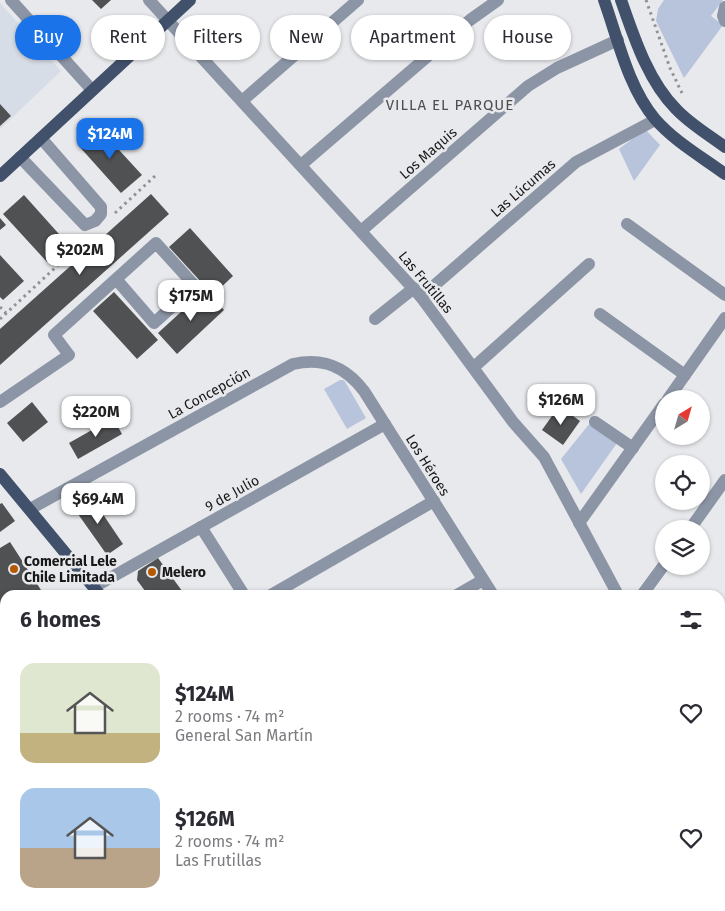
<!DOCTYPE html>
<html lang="en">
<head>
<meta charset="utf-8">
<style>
	:root { --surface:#fff; --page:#f7f7f7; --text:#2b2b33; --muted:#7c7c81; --accent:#1a73e8 }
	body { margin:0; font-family:"Fira Sans",sans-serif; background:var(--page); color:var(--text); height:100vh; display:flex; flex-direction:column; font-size:19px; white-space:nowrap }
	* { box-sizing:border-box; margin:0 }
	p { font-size:16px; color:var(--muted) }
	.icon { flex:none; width:28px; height:28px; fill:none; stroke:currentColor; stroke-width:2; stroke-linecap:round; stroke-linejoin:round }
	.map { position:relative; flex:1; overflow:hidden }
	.side { position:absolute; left:0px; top:590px; width:725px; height:321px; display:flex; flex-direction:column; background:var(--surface); border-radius:15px 15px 0 0; box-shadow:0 1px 4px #0004 }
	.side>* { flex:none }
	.banner { position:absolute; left:15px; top:15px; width:695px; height:45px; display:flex; gap:10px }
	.needle { width:32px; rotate:37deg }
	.buttons { position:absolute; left:655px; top:390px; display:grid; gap:10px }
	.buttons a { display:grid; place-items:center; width:55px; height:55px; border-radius:50%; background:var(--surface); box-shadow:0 1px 4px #0004; font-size:25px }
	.price { position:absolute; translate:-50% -42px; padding:0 11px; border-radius:10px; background:#fff; color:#222; font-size:16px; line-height:32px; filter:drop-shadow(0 1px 2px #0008) }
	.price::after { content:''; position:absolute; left:50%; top:30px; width:15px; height:11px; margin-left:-8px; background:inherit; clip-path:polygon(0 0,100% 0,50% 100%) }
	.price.current { background:var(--accent); color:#fff }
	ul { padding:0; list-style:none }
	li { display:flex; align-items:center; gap:15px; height:125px; padding:0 20px }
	li span { display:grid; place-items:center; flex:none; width:140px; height:100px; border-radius:15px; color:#555 }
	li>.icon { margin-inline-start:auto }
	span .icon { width:60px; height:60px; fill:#fffc; stroke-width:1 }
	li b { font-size:21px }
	h2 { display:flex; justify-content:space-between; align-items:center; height:60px; padding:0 20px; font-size:21px }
	.tag { padding:0 18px; border-radius:22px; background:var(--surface); box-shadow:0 1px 4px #0004; font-size:18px; line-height:45px }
	.tag.current { background:var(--accent); color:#fff }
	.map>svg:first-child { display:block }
	.built { fill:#d7dde6 }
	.green { fill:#b7c4dc }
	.building { fill:#4f5153 }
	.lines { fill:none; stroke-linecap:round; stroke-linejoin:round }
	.path { stroke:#919194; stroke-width:3; stroke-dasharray:2.5 4; stroke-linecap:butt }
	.minor { stroke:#8c95a5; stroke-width:12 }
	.major { stroke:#41506b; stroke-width:12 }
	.poi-dot { fill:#b65903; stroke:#e8e9ec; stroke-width:2 }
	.labels { text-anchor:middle; stroke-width:5; stroke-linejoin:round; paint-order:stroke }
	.street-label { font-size:14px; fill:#181819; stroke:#e8e9ec }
	.poi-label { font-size:14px; font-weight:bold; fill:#181819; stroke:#e8e9ec; text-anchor:start }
	.neighbourhood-label { font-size:15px; letter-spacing:1px; fill:#4d4e51; stroke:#e8e9ec }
</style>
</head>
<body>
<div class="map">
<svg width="725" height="911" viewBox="0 0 725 911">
	<rect width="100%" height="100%" fill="#e8e9ec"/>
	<g class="built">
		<path d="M0,3L61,71L0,129Z"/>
		<path d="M5,757V906H70L62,911H0V760Z"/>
	</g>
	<g class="green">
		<path d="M664,0H723L711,16L723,25L684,78L656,21L658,9Z"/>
		<path d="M645,129L660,145L634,181L619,149Z"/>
		<path d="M340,380H344L366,418L347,429L324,389Z"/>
		<path d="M590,423L617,443L581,494L561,459Z"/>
	</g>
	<g class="building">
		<path d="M92,0H111L101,9Z"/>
		<path d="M0,104L11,116L0,126Z"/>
		<path d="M98,127L142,175L121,193L78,145Z"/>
		<path d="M151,194L169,214L0,365V329Z"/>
		<path d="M24,195L67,243L47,262L3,214Z"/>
		<path d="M0,218L6,225L0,230Z"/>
		<path d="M190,228L233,276L213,295L169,247Z"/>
		<path d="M0,255L24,281L3,300L0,297Z"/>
		<path d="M205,290L224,310L177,354L158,333Z"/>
		<path d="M114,292L158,340L137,359L93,311Z"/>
		<path d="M32,402L48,422L23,442L7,423Z"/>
		<path d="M559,406L580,421L563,445L542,430Z"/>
		<path d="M113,418L122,434L78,459L69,443Z"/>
		<path d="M90,495L123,544L107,555L73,507Z"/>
		<path d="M2,503L15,521L0,532V504Z"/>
		<path d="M10,542L41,590L33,595H5V613L0,616V548Z"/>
		<path d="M158,558L185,595H148L137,580L138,571Z"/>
		<path d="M5,633V649L0,642V636Z"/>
		<path d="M5,677V754L0,758V681Z"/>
		<path d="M5,779V800L0,793V783Z"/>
		<path d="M720,884L725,891V895L720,899Z"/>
		<path d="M725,900V911H710L720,906Z"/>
		<path d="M106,906H259L261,911H97Z"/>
		<path d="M363,906H412L415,911H354Z"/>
	</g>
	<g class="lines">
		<g class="path">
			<path d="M646,0L670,68L682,93"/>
			<path d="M115,213L155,176"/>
			<path d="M0,307L6,313"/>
			<path d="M0,319L86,239"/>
		</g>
		<g class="minor">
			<path d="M11,0L92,90"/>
			<path d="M149,0L421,297L513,422L544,457L618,595"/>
			<path d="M725,7L723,16L725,21"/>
			<path d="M242,101L358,0"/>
			<path d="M20,157L85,225L95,221L101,214V207L41,138"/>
			<path d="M301,165L470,20L498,0"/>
			<path d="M627,224L725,295"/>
			<path d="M361,231L528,86L557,68L618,40"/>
			<path d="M421,297L576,162L655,120"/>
			<path d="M600,314L685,375"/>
			<path d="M375,319L414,288"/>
			<path d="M474,367L589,264"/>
			<path d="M668,399L725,318"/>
			<path d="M0,402L69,355L54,335L156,243L195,286L154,323L116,279"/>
			<path d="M595,422L633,448"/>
			<path d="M30,509L293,364C324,357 346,367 364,391L493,595"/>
			<path d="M579,523L664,404"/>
			<path d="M201,527L244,595"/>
			<path d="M690,529L725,480"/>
			<path d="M94,587L385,424"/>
			<path d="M271,595L434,501"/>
			<path d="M457,595L483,580"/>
			<path d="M642,595L664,565"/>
			<path d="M720,641L725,634"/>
			<path d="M720,783L725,791"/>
			<path d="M720,809L725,802"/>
			<path d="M720,865L725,868"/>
			<path d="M466,906L470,911"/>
			<path d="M576,906L579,911"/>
			<path d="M689,906L691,910"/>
			<path d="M84,911L91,906"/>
			<path d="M590,911L597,906"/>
		</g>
		<g class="major">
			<path d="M604,0C618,39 628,87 655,119C674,141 702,157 725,174"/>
			<path d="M621,0C634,37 648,81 676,109C690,124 709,135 725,147"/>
			<path d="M0,176L190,0"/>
			<path d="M0,474L100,595"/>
			<path d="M303,906L306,911"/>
		</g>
	</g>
	<g class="poi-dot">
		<circle cx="14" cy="569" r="5"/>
		<circle cx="152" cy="572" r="5"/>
	</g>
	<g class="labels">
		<g class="street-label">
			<text transform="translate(428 153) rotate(-41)" y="5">Los Maquis</text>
			<text transform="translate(523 188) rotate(-41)" y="5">Las Lúcumas</text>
			<text transform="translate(426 282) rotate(50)" y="5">Las Frutillas</text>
			<text transform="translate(209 393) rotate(-29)" y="5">La Concepción</text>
			<text transform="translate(428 465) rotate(58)" y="5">Los Héroes</text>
			<text transform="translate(232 493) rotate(-29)" y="5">9 de Julio</text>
		</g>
		<g class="poi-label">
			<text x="24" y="566">Comercial Lele<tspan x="24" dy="16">Chile Limitada</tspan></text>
			<text x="162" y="577">Melero</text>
		</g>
		<g class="neighbourhood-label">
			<text x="450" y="110">VILLA EL PARQUE</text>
		</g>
	</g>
</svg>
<div class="buttons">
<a><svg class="needle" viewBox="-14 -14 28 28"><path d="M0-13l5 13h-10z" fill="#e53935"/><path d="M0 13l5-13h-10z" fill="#7c7c81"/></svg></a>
<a><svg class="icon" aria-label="locate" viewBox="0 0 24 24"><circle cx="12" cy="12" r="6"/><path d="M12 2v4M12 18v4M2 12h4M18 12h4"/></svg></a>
<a><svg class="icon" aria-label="layers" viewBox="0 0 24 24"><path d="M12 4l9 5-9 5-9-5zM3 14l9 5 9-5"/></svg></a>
</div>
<b class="price current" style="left:110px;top:160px">$124M</b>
<b class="price" style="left:80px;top:276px">$202M</b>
<b class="price" style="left:191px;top:322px">$175M</b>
<b class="price" style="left:561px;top:426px">$126M</b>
<b class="price" style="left:96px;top:438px">$220M</b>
<b class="price" style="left:98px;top:525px">$69.4M</b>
<div class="banner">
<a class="tag current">Buy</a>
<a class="tag">Rent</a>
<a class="tag">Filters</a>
<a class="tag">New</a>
<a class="tag">Apartment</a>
<a class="tag">House</a>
</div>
<section class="side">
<h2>6 homes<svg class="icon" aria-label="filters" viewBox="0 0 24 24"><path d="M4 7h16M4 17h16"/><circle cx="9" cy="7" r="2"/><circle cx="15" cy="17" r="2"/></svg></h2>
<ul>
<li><span style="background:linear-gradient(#dfe7d0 70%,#c2b280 0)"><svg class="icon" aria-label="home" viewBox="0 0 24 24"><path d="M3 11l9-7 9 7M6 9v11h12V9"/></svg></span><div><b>$124M</b><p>2 rooms · 74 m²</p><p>General San Martín</p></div><svg class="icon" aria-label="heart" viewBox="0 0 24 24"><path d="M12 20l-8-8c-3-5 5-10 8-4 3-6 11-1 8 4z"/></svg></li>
<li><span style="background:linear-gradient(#a9c7e8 60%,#b9a48a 0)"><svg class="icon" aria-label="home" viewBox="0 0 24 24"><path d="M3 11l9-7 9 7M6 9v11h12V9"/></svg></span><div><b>$126M</b><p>2 rooms · 74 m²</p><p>Las Frutillas</p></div><svg class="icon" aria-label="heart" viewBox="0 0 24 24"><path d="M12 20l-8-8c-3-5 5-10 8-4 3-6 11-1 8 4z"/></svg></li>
</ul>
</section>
</div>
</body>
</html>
